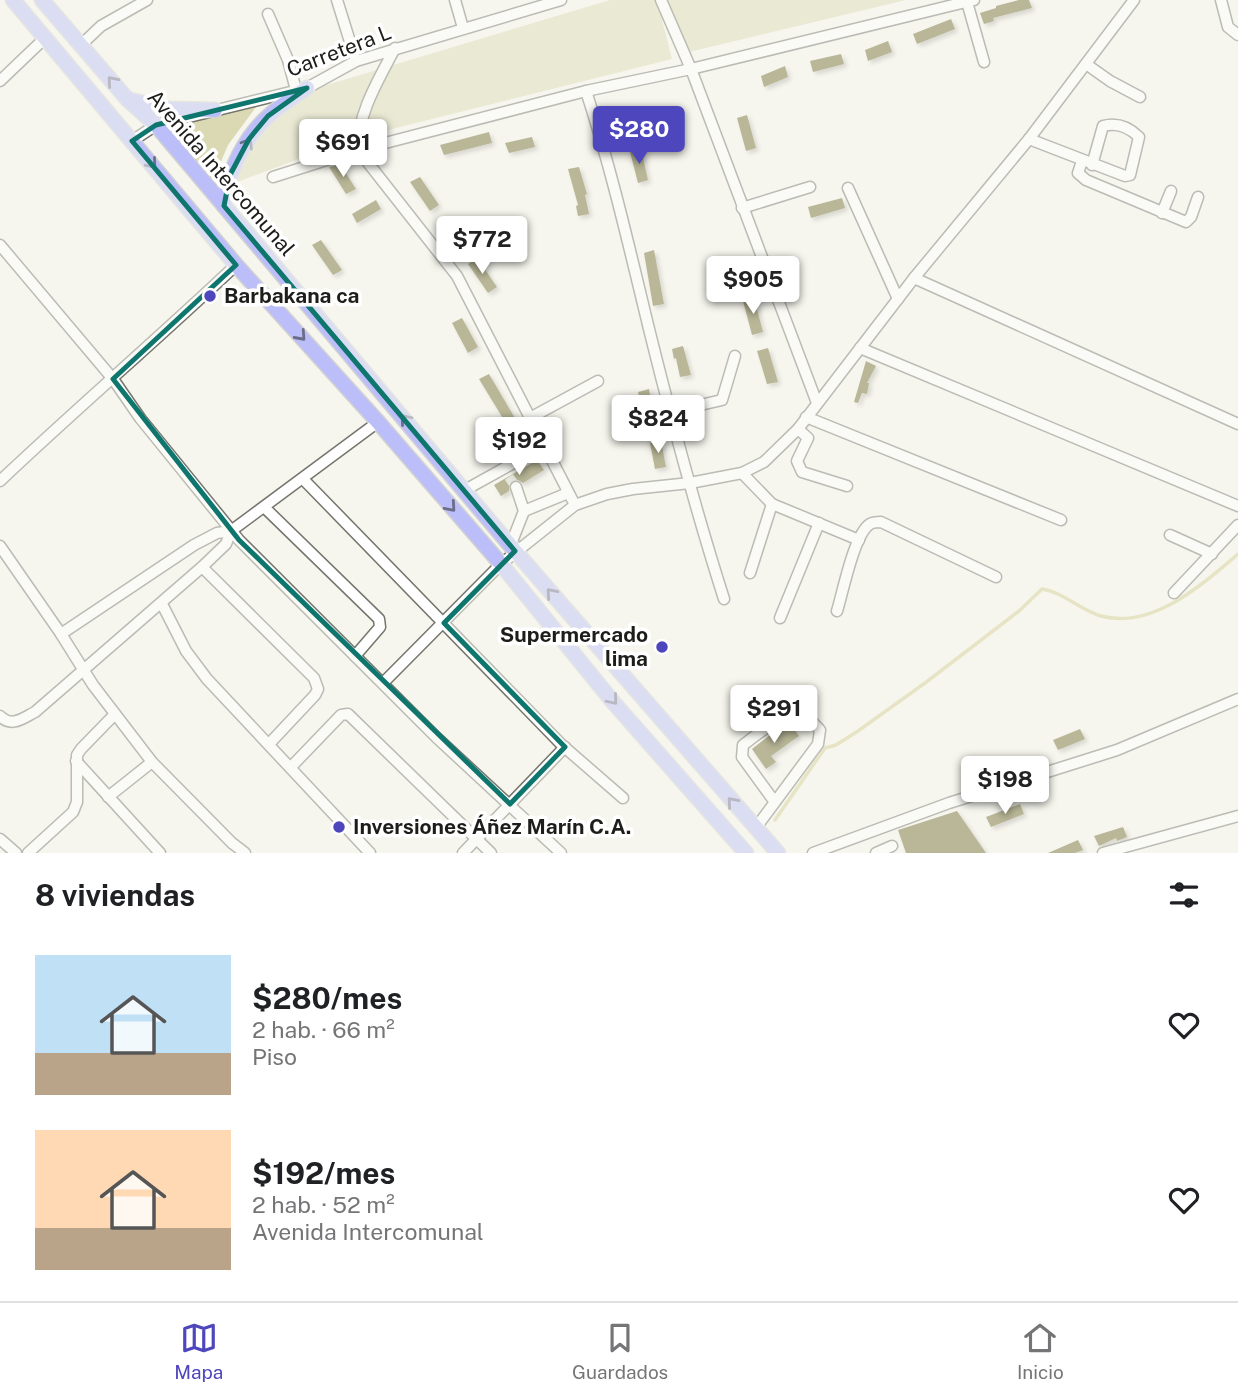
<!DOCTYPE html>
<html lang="es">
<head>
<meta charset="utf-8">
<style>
	:root { --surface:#fff; --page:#f2f2f2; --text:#202124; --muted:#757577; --line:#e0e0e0; --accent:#4d46bd }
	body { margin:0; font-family:"Public Sans",sans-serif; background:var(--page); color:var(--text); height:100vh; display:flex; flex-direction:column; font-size:26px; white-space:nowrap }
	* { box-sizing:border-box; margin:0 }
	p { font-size:23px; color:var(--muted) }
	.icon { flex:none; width:38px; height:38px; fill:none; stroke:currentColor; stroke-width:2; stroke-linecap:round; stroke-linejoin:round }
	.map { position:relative; height:853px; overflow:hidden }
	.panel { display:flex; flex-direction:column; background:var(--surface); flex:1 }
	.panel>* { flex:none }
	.price { position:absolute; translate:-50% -60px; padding:0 16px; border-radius:7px; background:#fff; color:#222; font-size:23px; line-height:46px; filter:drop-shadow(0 2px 4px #0008) }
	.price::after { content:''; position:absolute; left:50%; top:42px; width:21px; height:16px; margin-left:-10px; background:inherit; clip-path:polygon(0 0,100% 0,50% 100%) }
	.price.active { background:var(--accent); color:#fff }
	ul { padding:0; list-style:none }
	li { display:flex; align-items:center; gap:21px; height:175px; padding:0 35px }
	li span { display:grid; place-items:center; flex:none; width:196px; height:140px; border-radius:0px; color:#555 }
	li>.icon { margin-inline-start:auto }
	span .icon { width:84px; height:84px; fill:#fffc; stroke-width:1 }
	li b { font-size:30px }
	h2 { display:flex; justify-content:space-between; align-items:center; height:84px; padding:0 35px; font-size:30px }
	.tabs { display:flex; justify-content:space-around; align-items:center; height:98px; border-top:2px solid var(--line); background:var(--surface); font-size:19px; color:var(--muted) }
	.tabs a { display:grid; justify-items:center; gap:4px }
	.tabs .active { color:var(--accent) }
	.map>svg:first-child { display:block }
	.green { fill:#dad9b4 }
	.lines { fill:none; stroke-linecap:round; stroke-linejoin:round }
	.stream { stroke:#d2cf91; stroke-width:3.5 }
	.building { fill:#6f6c2f; filter:url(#shadow) }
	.minor-tunnel { stroke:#d5d5ce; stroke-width:10; stroke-dasharray:10 5; stroke-linecap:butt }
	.minor-casing { stroke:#75756e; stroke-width:13 }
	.major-casing { stroke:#d2d2d1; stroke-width:17 }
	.minor { stroke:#fff; stroke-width:10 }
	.major { stroke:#bbbef8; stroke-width:14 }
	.oneway { stroke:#6c6e89 }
	.marked { fill:none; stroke:#0f766e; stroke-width:5; stroke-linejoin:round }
	.poi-dot { fill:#4d46bd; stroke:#fff; stroke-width:2.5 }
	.labels { text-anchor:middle; stroke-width:7; stroke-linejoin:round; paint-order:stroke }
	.street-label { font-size:21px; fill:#1d1d1a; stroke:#fff }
	.poi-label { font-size:21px; font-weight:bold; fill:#1d1d1a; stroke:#fff; text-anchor:start }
</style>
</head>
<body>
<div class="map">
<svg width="1238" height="853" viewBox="0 0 1238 853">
	<defs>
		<filter id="shadow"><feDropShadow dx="3" dy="3" stdDeviation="2" flood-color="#0004"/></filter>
	</defs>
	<rect width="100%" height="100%" fill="#f6f6ee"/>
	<g class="green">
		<path d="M610,0H657L672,59L352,139L229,185L238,161L290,96Z"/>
		<path d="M668,0H906L685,53Z"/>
		<path d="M256,100L259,103L228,145L211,185L169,131Z"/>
	</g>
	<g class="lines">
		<path class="stream" d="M775,820L825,748L836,745L858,731L925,683L1019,611L1042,589C1063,592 1080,610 1101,616C1152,630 1203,584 1238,554"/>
	</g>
	<g class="building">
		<path d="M1019,0H1029L1032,8L993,18L994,21L984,24L980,13L996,8V6Z"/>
		<path d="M951,19L955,29L917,44L913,34Z"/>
		<path d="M888,41L892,52L868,61L865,50Z"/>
		<path d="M841,54L844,64L813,72L810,61Z"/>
		<path d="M785,66L788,77L764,87L761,76Z"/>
		<path d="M747,115L756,148L746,151L737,118Z"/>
		<path d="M489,132L492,143L444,155L440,145Z"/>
		<path d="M532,137L535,147L509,153L505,143Z"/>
		<path d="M641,149L648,180L638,183L630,152Z"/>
		<path d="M340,164L356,189L346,194L329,167Z"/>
		<path d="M579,167L587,194L585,195L589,214L578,216L576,206L578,205L568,169Z"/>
		<path d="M420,177L439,205L430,211L410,182Z"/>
		<path d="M842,198L845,208L811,218L808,207Z"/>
		<path d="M376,200L381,209L357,223L352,214Z"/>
		<path d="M321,240L342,270L333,275L312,245Z"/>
		<path d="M654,250L664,304L653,306L644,253Z"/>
		<path d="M477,258L497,287L488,293L468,264Z"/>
		<path d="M754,298L763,332L752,335L743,301Z"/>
		<path d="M462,318L478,347L468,353L452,323Z"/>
		<path d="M683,346L691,375L680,377L676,358L674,359L672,349Z"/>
		<path d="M768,348L778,382L767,384L757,351Z"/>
		<path d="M866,361L876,366L867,383H869L867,394L862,393L858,403L854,402Z"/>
		<path d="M489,374L516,420L507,425L479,379Z"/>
		<path d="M649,389L655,423L644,425L638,392Z"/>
		<path d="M661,441L666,467L655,469L650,443Z"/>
		<path d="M537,460L544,470L523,483L518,480H513L509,485V491L501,496L494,485Z"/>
		<path d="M790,724L799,736L771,756L776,762L766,769L752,749L770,735Z"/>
		<path d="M1080,729L1085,739L1058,750L1053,740Z"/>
		<path d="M1020,804L1024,814L991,827L986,817Z"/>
		<path d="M957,811L986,853H906L898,830Z"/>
		<path d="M1123,827L1127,837L1117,841L1116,838L1099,846L1094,836Z"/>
		<path d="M1078,840L1083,850L1075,853H1048Z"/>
	</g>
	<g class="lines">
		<path class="minor-tunnel" d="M509,477L516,487"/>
		<g class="minor-casing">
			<g id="minor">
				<path d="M337,0L356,61"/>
				<path d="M455,0L463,28"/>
				<path d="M661,0L691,69L817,403"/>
				<path d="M1221,0L1228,27L1238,35"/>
				<path d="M967,2L984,62"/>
				<path d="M268,14L288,60L296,90"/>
				<path d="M81,45L101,26L147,0"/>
				<path d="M395,48C379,79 357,114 358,150L457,276L575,505"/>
				<path d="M1086,64L1110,81L1140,97"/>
				<path d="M0,81L45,38"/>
				<path d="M586,91C612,171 630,251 650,333C672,422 696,511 724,599"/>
				<path d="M1029,139L1125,176L1130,175L1139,137C1129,127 1118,122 1103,126L1092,165"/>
				<path d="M132,141L156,125L307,88L356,61L561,0"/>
				<path d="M1082,161L1078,173L1086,180L1186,222L1191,217L1198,197"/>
				<path d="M273,177L358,150L586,91L691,69L974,0"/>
				<path d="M848,188L898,299"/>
				<path d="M742,208L810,187"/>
				<path d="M1162,213L1171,191"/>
				<path d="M0,245L113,379L140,418L239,540L436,737L561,853"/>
				<path d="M914,278L1238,424"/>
				<path d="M860,348L1238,506"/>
				<path d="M670,412L722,400L735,356"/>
				<path d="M806,417L1061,520"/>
				<path d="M530,418L598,381"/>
				<path d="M798,429L808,438L797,461L802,472L847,486"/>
				<path d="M742,473L772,504L859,540"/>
				<path d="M303,479L562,745L623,798"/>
				<path d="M0,481C77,408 159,338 236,265"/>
				<path d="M465,490L544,446"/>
				<path d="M265,508L379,619L380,627L355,656"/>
				<path d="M524,511L568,493"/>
				<path d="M1170,535L1212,554"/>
				<path d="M511,544L524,511L516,487"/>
				<path d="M0,546L61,634L93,685L152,762L232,843L245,853"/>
				<path d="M202,567L314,678L318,689L315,695L269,744"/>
				<path d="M750,573L772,504"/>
				<path d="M1174,593L1238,525"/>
				<path d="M162,604L186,651L207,679L370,853"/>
				<path d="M837,611C843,592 854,534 870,524C873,522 876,522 881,522L996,577"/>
				<path d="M780,618L819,523"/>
				<path d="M61,634L194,545L217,533L231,531L378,422"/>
				<path d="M383,683L501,564L575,505L607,494L633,489L690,483L742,473L764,462L798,429L914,278L1029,139L1134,0"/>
				<path d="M0,716C12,728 23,718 35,712L202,567L226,544L231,531"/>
				<path d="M76,761L160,853"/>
				<path d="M291,767L341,715L348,714L491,853"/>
				<path d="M108,797L152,762"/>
				<path d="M755,829L818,744L820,730C816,726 812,721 808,718C789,706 758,734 743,745L742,757L774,801"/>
				<path d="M0,839L16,853"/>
				<path d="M28,853L73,812L77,802V755L81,749L115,714"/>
				<path d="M463,853L565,747"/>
				<path d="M813,853L949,803L1117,750L1238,699"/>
				<path d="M876,853L892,846"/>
				<path d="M1103,853L1238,816"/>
			</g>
		</g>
		<g class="major-casing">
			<g id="major">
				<path d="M13,0L236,265L378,422L501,564L613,702L746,853"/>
				<path d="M42,0L128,100L156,125L515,551L778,853"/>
				<path d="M130,100L169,109L215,110"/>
				<path d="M224,206C227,172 245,136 271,114C282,104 295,96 307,88"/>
			</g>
		</g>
		<use href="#minor" class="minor"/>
		<use href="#major" class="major"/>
	</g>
	<defs><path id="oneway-chevron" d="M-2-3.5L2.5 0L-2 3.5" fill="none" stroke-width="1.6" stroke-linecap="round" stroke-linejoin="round" transform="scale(1.75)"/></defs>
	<g class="oneway">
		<use href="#oneway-chevron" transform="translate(112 81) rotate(-131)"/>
		<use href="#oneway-chevron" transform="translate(248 143) rotate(-58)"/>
		<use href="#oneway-chevron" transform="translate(152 164) rotate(50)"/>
		<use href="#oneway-chevron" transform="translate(301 336) rotate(48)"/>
		<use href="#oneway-chevron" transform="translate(405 419) rotate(-130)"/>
		<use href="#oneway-chevron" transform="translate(451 507) rotate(49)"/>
		<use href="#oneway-chevron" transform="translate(551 593) rotate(-131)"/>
		<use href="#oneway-chevron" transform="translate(613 700) rotate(50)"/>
		<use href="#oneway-chevron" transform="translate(732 802) rotate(-131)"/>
	</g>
	<path d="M0 0H1238V853H0ZM307,88L268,116L249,139L230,175L224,206L515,551L444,623L565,747L510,804L239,540L113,379L236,265L132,141L156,125Z" fill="#f6f6ee" fill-opacity=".55" fill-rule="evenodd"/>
	<path class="marked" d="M307,88L268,116L249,139L230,175L224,206L515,551L444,623L565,747L510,804L239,540L113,379L236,265L132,141L156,125Z"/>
	<g class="poi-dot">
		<circle cx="210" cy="296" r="7"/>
		<circle cx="662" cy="647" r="7"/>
		<circle cx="339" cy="827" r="7"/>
	</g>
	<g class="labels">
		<g class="street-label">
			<text transform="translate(339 51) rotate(-21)" y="7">Carretera L</text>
			<text transform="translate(221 173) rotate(49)" y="7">Avenida Intercomunal</text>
		</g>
		<g class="poi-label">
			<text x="224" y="303">Barbakana ca</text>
			<text x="648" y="642" text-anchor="end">Supermercado<tspan x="648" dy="24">lima</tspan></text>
			<text x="353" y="834">Inversiones Áñez Marín C.A.</text>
		</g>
	</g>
</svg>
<b class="price active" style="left:639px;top:166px">$280</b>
<b class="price" style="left:343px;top:179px">$691</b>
<b class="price" style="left:482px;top:276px">$772</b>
<b class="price" style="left:753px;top:316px">$905</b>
<b class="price" style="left:658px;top:455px">$824</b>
<b class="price" style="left:519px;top:477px">$192</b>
<b class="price" style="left:774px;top:745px">$291</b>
<b class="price" style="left:1005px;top:816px">$198</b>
</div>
<section class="panel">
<h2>8 viviendas<svg class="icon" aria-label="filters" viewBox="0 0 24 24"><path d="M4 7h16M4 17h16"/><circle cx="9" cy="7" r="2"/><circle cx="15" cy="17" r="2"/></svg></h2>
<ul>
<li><span style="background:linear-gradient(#bfe0f5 70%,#b9a48a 0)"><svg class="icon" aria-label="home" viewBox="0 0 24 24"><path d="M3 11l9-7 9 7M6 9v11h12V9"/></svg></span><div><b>$280/mes</b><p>2 hab. · 66 m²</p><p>Piso</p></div><svg class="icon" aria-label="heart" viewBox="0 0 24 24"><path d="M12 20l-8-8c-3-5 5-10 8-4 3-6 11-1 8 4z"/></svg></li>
<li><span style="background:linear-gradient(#ffd9b3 70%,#b9a48a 0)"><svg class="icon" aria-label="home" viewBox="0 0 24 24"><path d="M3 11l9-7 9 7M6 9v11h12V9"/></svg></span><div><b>$192/mes</b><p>2 hab. · 52 m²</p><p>Avenida Intercomunal</p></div><svg class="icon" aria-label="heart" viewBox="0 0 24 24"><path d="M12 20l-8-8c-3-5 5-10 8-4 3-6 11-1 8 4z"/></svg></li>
</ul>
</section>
<nav class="tabs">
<a class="active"><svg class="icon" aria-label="map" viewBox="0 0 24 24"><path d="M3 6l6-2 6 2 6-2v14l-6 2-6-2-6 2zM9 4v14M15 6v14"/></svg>Mapa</a>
<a><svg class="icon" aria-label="saved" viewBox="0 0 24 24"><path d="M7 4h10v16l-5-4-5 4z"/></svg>Guardados</a>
<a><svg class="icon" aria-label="home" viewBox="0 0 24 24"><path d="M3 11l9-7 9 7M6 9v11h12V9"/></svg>Inicio</a>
</nav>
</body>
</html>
